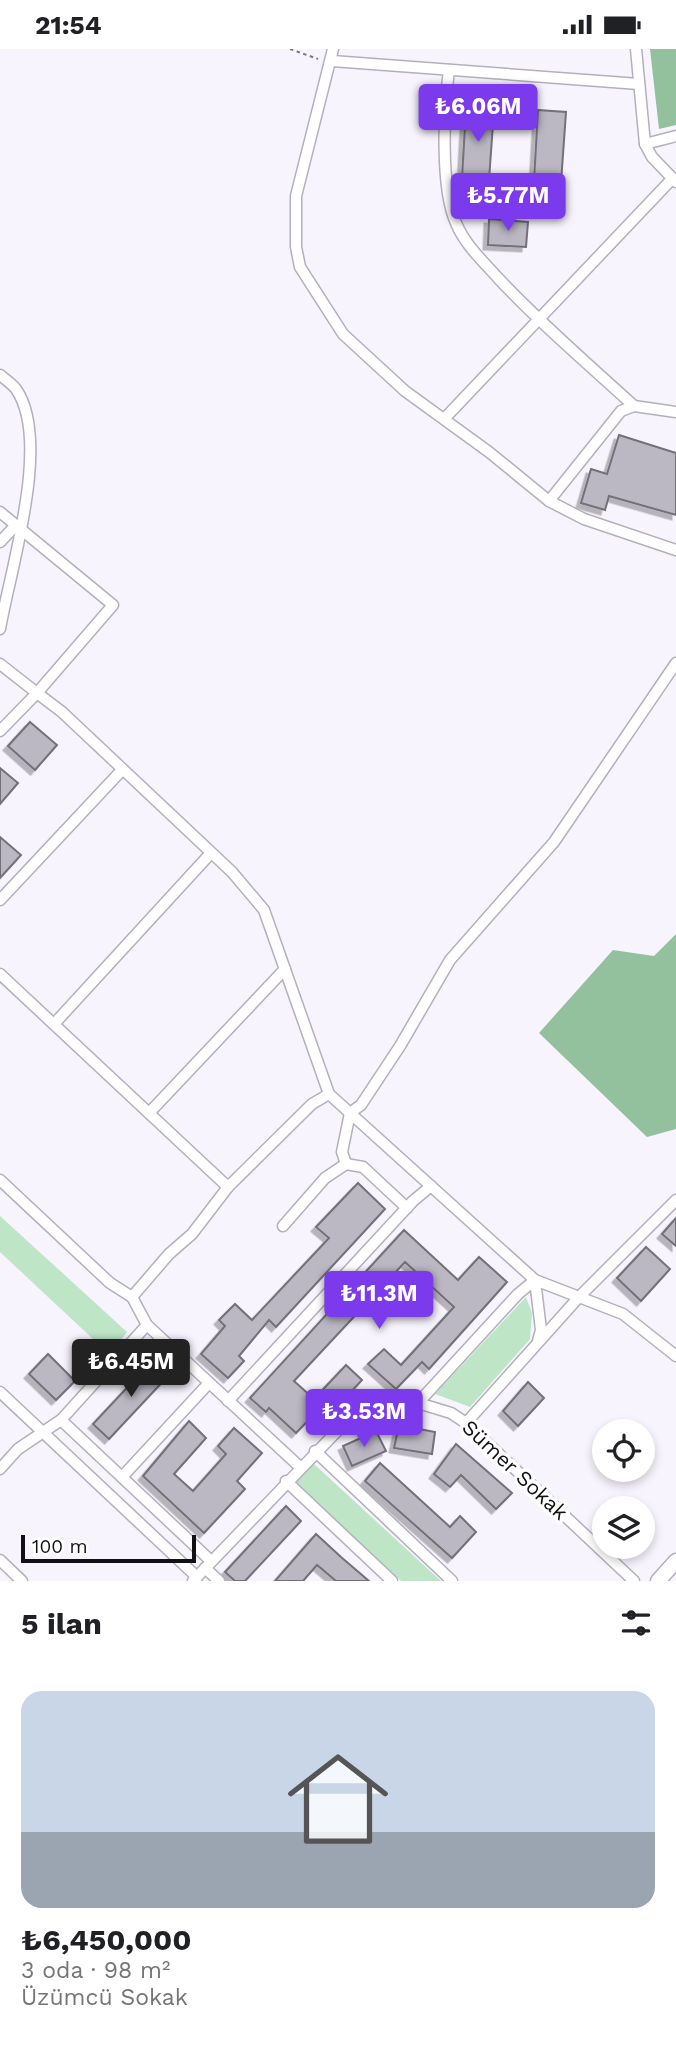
<!DOCTYPE html>
<html lang="tr">
<head>
<meta charset="utf-8">
<style>
	:root { --surface:#fff; --page:#f2f2f2; --text:#202124; --muted:#757577; --accent:#7c3aed }
	body { margin:0; font-family:"Work Sans",sans-serif; background:var(--page); color:var(--text); height:100vh; display:flex; flex-direction:column; font-size:26px; white-space:nowrap }
	* { box-sizing:border-box; margin:0 }
	p { font-size:23px; color:var(--muted) }
	.icon { flex:none; width:38px; height:38px; fill:none; stroke:currentColor; stroke-width:2; stroke-linecap:round; stroke-linejoin:round }
	.map { position:relative; height:1532px; overflow:hidden }
	.side { display:flex; flex-direction:column; background:var(--surface); flex:1 }
	.side>* { flex:none }
	.tools { position:absolute; left:592px; top:1370px; display:grid; gap:14px }
	.tools a { display:grid; place-items:center; width:63px; height:63px; border-radius:50%; background:var(--surface); box-shadow:0 4px 10px #0003; font-size:35px }
	.scale { position:absolute; left:21px; bottom:18px; width:175px; box-sizing:border-box; padding-left:7px; border:4px solid #121115; border-top:0; font-size:19px; line-height:24px; white-space:nowrap; color:#121115; -webkit-text-stroke:5px #fff; paint-order:stroke }
	.price { position:absolute; translate:-50% -60px; padding:0 16px; border-radius:7px; background:var(--accent); color:#fff; font-size:23px; line-height:46px; filter:drop-shadow(0 2px 4px #0008) }
	.price::after { content:''; position:absolute; left:50%; top:42px; width:21px; height:16px; margin-left:-10px; background:inherit; clip-path:polygon(0 0,100% 0,50% 100%) }
	.price.selected { background:#222; color:#fff }
	ul { padding:0; list-style:none }
	li { display:grid; align-content:center; gap:14px; height:371px; padding:0 21px }
	li span { display:grid; place-items:center; height:217px; border-radius:21px; color:#555 }
	li>.icon { margin-inline-start:auto }
	span .icon { width:126px; height:126px; fill:#fffc; stroke-width:1 }
	li b { font-size:30px }
	h2 { display:flex; justify-content:space-between; align-items:center; height:84px; padding:0 21px; font-size:30px }
	.status { display:flex; justify-content:space-between; align-items:center; height:49px; padding:0 35px; background:var(--surface); direction:ltr }
	.status svg { height:19px; fill:currentColor }
	.map>svg:first-child { display:block }
	.green { fill:#bde5c6 }
	.forest { fill:#93c19e }
	.building { fill:#bbb7c3; stroke:#73707a; stroke-width:2; filter:url(#shadow) }
	.lines { fill:none; stroke-linecap:round; stroke-linejoin:round }
	.minor-casing { stroke:#b4b0bb; stroke-width:13 }
	.tertiary-casing { stroke:#b4b0bb; stroke-width:17 }
	.path { stroke:#7a777e; stroke-width:2; stroke-dasharray:3.5 3.5; stroke-linecap:butt }
	.minor { stroke:#fff; stroke-width:10 }
	.tertiary { stroke:#fff; stroke-width:14 }
	.labels { text-anchor:middle; stroke-width:7; stroke-linejoin:round; paint-order:stroke }
	.street-label { font-size:21px; fill:#121115; stroke:#fff }
</style>
</head>
<body>
<div class="status"><b>21:54</b><svg viewBox="0 0 49 12"><path d="M0 12V9h3v3zM5 12V6h3v6zM10 12V3h3v9zM15 12V0h3v12zM26 1h20v11H26zM47 4h2v5h-2z"/></svg></div>
<div class="map">
<svg width="676" height="1532" viewBox="0 0 676 1532">
	<defs>
		<filter id="shadow"><feDropShadow dx="-4.5" dy="4.5" stdDeviation="0" flood-color="#0004"/></filter>
	</defs>
	<rect width="100%" height="100%" fill="#f8f4fe"/>
	<g class="green">
		<path d="M0,1167L127,1283L109,1305L0,1203Z"/>
		<path d="M526,1248L532,1264L530,1290L470,1358L435,1345Z"/>
		<path d="M314,1415L441,1532H401L296,1434Z"/>
	</g>
	<g class="forest">
		<path d="M650,0H676V76L659,80Z"/>
		<path d="M676,885V1080L647,1088L539,984L613,901L654,907Z"/>
	</g>
	<g class="building">
		<path d="M466,59L494,61L489,131L462,129Z"/>
		<path d="M538,61L566,63L561,134L534,132Z"/>
		<path d="M489,170L528,173L526,198L488,196Z"/>
		<path d="M619,386L676,404V466L609,447L605,461L581,454L591,420L607,425Z"/>
		<path d="M30,673L57,696L35,721L8,697Z"/>
		<path d="M0,719L18,734L0,755Z"/>
		<path d="M0,788L21,806L0,829Z"/>
		<path d="M358,1134L385,1160L276,1278L269,1271L239,1307L244,1312L228,1329L201,1305L225,1277L219,1271L235,1255L252,1271L329,1189L316,1178Z"/>
		<path d="M676,1169V1197L662,1185Z"/>
		<path d="M404,1181L458,1231L479,1208L507,1233L429,1320L422,1313L396,1340L368,1315L384,1300L401,1316L454,1258L405,1213L294,1332L314,1350L346,1316L362,1331L337,1358L329,1350L296,1384L269,1359L266,1363L250,1349Z"/>
		<path d="M646,1198L670,1220L641,1252L617,1229Z"/>
		<path d="M48,1305L75,1332L56,1351L29,1325Z"/>
		<path d="M153,1311L169,1326L109,1390L93,1375Z"/>
		<path d="M528,1333L544,1349L518,1377L503,1362Z"/>
		<path d="M189,1372L206,1389L174,1425L193,1442L226,1405L218,1397L234,1379L262,1404L237,1432L245,1440L204,1484L143,1427Z"/>
		<path d="M399,1376L435,1383L432,1405L394,1399Z"/>
		<path d="M376,1382L386,1402L352,1417L343,1397Z"/>
		<path d="M456,1395L512,1444L496,1460L461,1426L450,1438L434,1425Z"/>
		<path d="M380,1414L450,1478L460,1467L476,1483L452,1509L365,1432Z"/>
		<path d="M286,1457L301,1472L245,1532H235L225,1523Z"/>
		<path d="M316,1485L341,1508L369,1532H336L317,1516L303,1532H275Z"/>
	</g>
	<g class="lines">
		<g class="minor-casing">
			<g id="minor">
				<path d="M333,0L296,147V198L300,218L343,285L405,342L489,403L549,452L584,470L676,501"/>
				<path d="M636,0L645,95L652,108L676,133"/>
				<path d="M332,12L639,35"/>
				<path d="M449,21C444,59 440,139 456,174C465,196 482,211 498,229C540,274 588,315 634,357"/>
				<path d="M645,95L676,87"/>
				<path d="M0,326C5,330 12,335 16,340C52,392 10,521 0,580"/>
				<path d="M444,370L673,129"/>
				<path d="M549,452L621,362L634,357L676,363"/>
				<path d="M0,463L113,556L37,644L62,663L232,823L264,861L329,1045L535,1231L623,1265L676,1307"/>
				<path d="M0,493L16,476"/>
				<path d="M0,615L37,644L0,682"/>
				<path d="M0,851L122,721"/>
				<path d="M0,925L228,1138"/>
				<path d="M54,975L211,804"/>
				<path d="M149,1064L285,920"/>
				<path d="M346,1115L342,1103L350,1064L361,1056L400,997L450,911L554,793L676,614"/>
				<path d="M0,1131L110,1234L132,1248L147,1276L300,1418"/>
				<path d="M283,1177L325,1129L346,1115L363,1118L407,1159"/>
				<path d="M132,1248L169,1205L192,1185L228,1138L312,1055L329,1045"/>
				<path d="M0,1343L197,1528"/>
				<path d="M228,1352L413,1152L431,1137"/>
				<path d="M418,1354L518,1245L535,1231L541,1281L538,1292"/>
				<path d="M61,1371L211,1512"/>
				<path d="M466,1374L579,1248L676,1151"/>
				<path d="M315,1402L452,1532"/>
				<path d="M0,1420L18,1400L61,1371L147,1276"/>
				<path d="M122,1428L209,1334"/>
				<path d="M286,1432L392,1532"/>
				<path d="M0,1511L22,1532"/>
				<path d="M205,1519L219,1532"/>
				<path d="M193,1532L342,1377L380,1361L418,1354L451,1364L466,1374L634,1532"/>
			</g>
		</g>
		<g class="tertiary-casing">
			<path id="tertiary" d="M658,1532L676,1512"/>
		</g>
		<path class="path" d="M290,0L318,10"/>
		<use href="#minor" class="minor"/>
		<use href="#tertiary" class="tertiary"/>
	</g>
	<g class="labels">
		<g class="street-label">
			<text transform="translate(515 1421) rotate(43)" y="7">Sümer Sokak</text>
		</g>
	</g>
</svg>
<div class="tools">
<a><svg class="icon" aria-label="locate" viewBox="0 0 24 24"><circle cx="12" cy="12" r="6"/><path d="M12 2v4M12 18v4M2 12h4M18 12h4"/></svg></a>
<a><svg class="icon" aria-label="layers" viewBox="0 0 24 24"><path d="M12 4l9 5-9 5-9-5zM3 14l9 5 9-5"/></svg></a>
</div>
<div class="scale">100 m</div>
<b class="price" style="left:478px;top:95px">₺6.06M</b>
<b class="price" style="left:508px;top:184px">₺5.77M</b>
<b class="price" style="left:379px;top:1282px">₺11.3M</b>
<b class="price selected" style="left:131px;top:1350px">₺6.45M</b>
<b class="price" style="left:364px;top:1400px">₺3.53M</b>
</div>
<section class="side">
<h2>5 ilan<svg class="icon" aria-label="filters" viewBox="0 0 24 24"><path d="M4 7h16M4 17h16"/><circle cx="9" cy="7" r="2"/><circle cx="15" cy="17" r="2"/></svg></h2>
<ul>
<li><span style="background:linear-gradient(#c9d6e8 65%,#9aa5b1 0)"><svg class="icon" aria-label="home" viewBox="0 0 24 24"><path d="M3 11l9-7 9 7M6 9v11h12V9"/></svg></span><div><b>₺6,450,000</b><p>3 oda · 98 m²</p><p>Üzümcü Sokak</p></div></li>
</ul>
</section>
</body>
</html>
